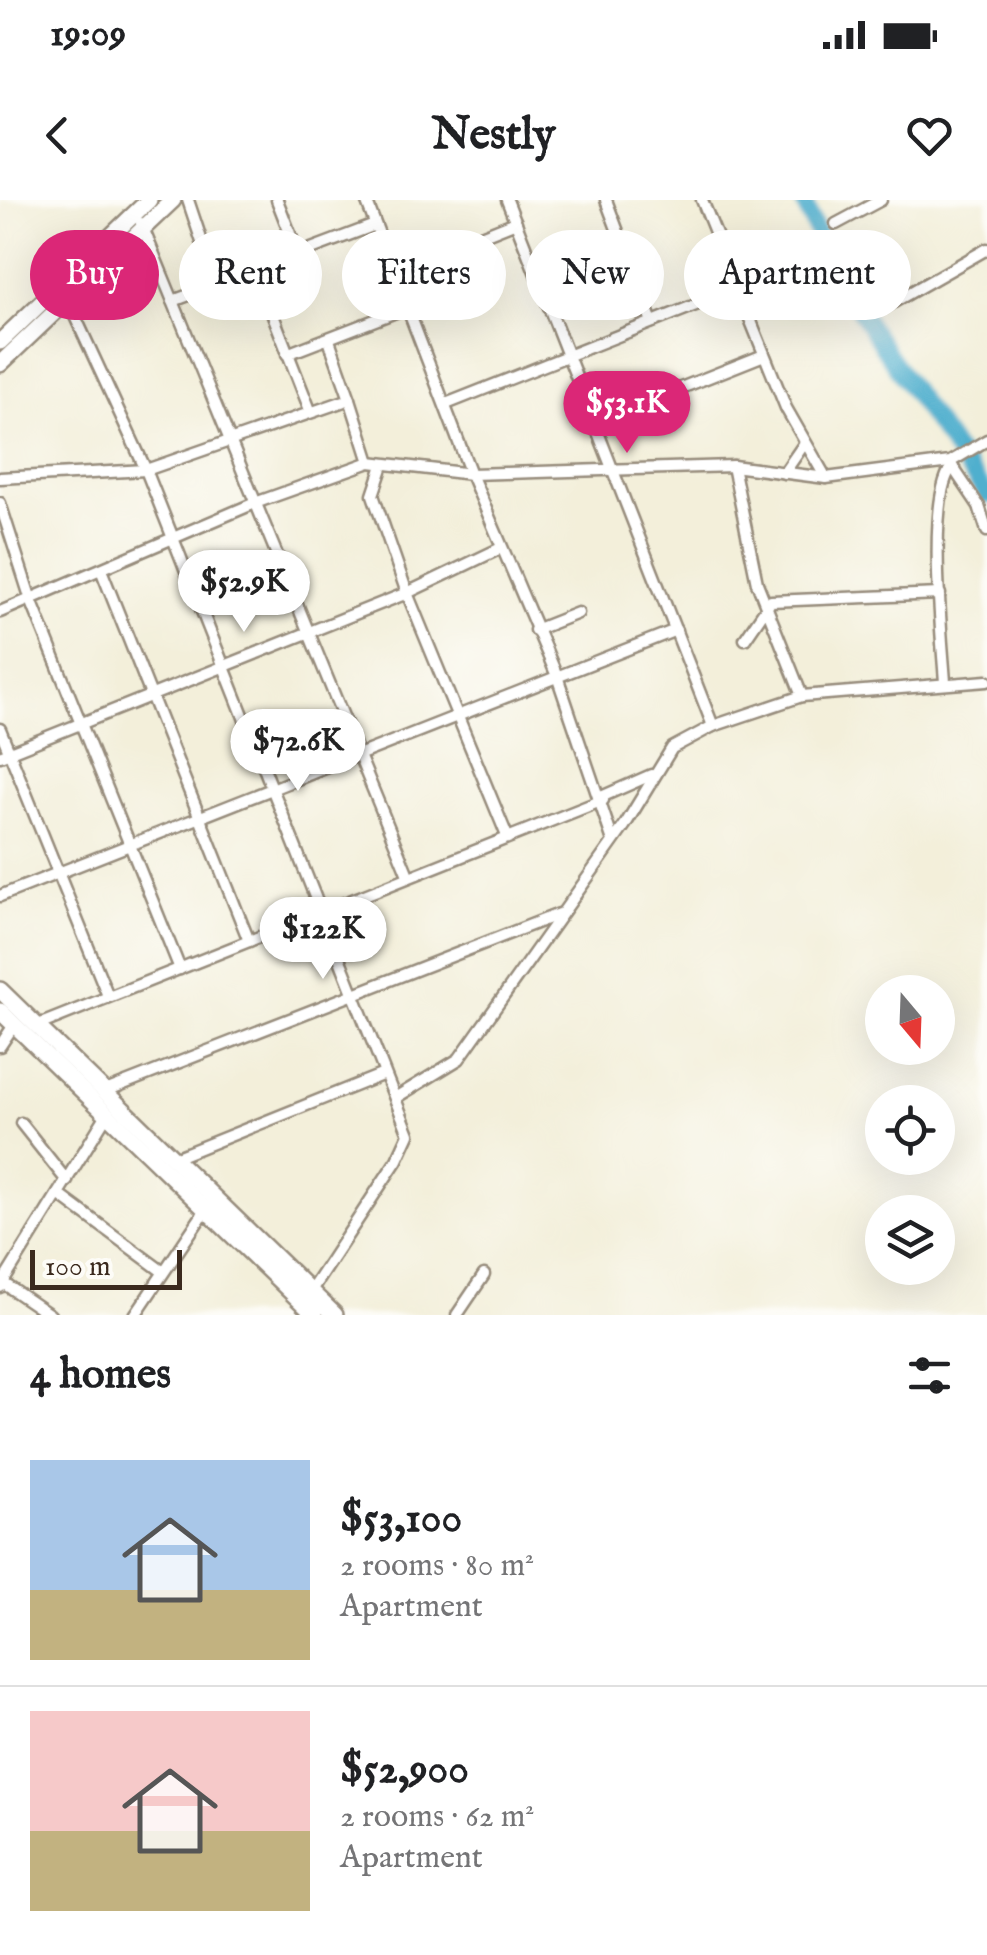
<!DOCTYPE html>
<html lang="en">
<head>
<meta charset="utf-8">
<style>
	:root { --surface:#fff; --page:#f6f6f6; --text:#202124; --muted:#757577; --line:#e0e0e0; --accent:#db2777 }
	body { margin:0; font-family:"IM FELL English",serif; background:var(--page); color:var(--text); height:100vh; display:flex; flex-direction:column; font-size:38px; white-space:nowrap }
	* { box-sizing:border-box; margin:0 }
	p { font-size:32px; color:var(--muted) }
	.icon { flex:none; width:55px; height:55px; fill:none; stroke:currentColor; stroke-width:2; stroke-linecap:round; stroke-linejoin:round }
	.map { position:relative; height:1115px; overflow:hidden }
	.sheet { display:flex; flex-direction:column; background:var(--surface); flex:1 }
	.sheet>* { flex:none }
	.hud { position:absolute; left:30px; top:30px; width:928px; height:90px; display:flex; gap:20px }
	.needle { width:65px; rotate:161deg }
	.controls { position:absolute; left:865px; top:775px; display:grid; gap:20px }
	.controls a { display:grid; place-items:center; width:90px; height:90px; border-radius:50%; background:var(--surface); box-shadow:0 10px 40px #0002; font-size:50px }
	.scale { position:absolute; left:30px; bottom:25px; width:152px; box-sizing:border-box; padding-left:10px; border:5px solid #3b2a1e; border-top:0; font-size:28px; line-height:35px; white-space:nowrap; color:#3b2a1e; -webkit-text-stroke:8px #fdfcf7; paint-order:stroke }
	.price { position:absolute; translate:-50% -85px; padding:0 22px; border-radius:35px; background:#fff; color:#222; font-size:32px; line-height:65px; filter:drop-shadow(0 2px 5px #0008) }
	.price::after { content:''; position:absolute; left:50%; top:60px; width:30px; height:22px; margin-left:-15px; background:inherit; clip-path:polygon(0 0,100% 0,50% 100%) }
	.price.current { background:var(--accent); color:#fff }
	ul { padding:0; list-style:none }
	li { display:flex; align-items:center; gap:30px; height:250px; padding:0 30px }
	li+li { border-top:2px solid var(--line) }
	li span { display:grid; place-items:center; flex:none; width:280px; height:200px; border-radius:0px; color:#555 }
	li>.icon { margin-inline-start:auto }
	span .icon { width:120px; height:120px; fill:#fffc; stroke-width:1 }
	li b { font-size:42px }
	h2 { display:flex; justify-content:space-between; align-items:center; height:120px; padding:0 30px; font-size:42px }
	.tag { padding:0 35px; border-radius:45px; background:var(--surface); box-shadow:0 10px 40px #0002; font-size:35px; line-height:90px }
	.tag.current { background:var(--accent); color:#fff }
	.status { display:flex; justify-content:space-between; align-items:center; height:70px; padding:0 50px; background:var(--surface); direction:ltr }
	.status svg { height:28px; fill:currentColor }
	header { display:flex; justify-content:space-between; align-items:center; height:130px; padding:0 30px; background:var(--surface); font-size:45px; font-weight:700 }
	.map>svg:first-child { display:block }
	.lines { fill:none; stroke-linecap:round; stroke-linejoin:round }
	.river { stroke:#50afce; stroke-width:18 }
	.minor-casing { stroke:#978c7c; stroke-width:15 }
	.primary-casing { stroke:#978c7c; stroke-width:20 }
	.minor { stroke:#fff; stroke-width:10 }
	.primary { stroke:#fff; stroke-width:15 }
</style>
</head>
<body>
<div class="status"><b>19:09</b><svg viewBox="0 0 49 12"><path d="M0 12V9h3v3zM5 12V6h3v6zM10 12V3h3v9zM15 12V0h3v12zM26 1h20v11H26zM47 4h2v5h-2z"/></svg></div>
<header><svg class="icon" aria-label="back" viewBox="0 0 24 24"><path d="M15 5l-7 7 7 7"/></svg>Nestly<svg class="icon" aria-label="heart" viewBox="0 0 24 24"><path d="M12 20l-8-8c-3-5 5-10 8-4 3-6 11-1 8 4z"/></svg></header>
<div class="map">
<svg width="987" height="1115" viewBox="0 0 987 1115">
	<rect width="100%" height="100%" fill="#fdfcf7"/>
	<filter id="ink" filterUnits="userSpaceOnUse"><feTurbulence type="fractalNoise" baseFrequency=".01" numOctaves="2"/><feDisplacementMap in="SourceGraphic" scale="20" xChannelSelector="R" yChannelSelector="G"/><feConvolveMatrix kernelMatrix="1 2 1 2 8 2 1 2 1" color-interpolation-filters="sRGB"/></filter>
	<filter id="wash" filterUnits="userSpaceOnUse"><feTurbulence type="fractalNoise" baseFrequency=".0048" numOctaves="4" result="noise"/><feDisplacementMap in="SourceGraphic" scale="40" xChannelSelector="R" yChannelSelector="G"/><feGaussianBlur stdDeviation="2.25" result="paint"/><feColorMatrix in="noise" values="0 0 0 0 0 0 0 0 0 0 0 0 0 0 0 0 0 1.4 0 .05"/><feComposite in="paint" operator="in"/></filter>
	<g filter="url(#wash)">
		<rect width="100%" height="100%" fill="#f3efda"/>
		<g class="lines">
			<path class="river" d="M803,0C847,109 921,200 987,295"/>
		</g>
	</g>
	<g filter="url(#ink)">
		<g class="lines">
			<g class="minor-casing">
				<g id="minor">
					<path d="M188,0L216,84"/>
					<path d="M277,0L298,54"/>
					<path d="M366,0L471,274L557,476L612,638"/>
					<path d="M507,0L713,526"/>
					<path d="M606,0L652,122"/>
					<path d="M702,0L786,208L826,278"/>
					<path d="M141,23L173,101"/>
					<path d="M836,24L881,0"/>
					<path d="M375,25L173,101L408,675"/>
					<path d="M432,55L457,104"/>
					<path d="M255,69L310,210"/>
					<path d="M393,71L516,22"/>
					<path d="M67,99L146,270L409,934L397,960L310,1092"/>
					<path d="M885,107L987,49"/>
					<path d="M329,140L350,199"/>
					<path d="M287,154L406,108"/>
					<path d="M446,204L736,89"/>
					<path d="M593,223L764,155"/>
					<path d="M950,263L979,306L987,331"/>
					<path d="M383,265L373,295L407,393L507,636"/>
					<path d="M733,266L757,383L802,496"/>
					<path d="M784,273L804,244"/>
					<path d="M0,278L146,270L350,199L370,262"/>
					<path d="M0,303L31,400L180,769"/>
					<path d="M102,372L249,741"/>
					<path d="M0,412L255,303L370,262L471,274L733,266L826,278L950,262L987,240"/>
					<path d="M535,430L578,413"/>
					<path d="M745,439L771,401L940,394"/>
					<path d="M945,482C942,437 927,301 951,268"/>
					<path d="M0,529L108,796"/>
					<path d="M0,556L407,393L501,348"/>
					<path d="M601,597L651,575"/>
					<path d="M0,696L676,430"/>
					<path d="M36,826L603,600"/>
					<path d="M0,846L14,825"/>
					<path d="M103,892L559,714"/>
					<path d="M395,898L459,859L625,625L672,548L713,526L802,496L987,481"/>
					<path d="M21,923L67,981"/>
					<path d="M172,959L384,874"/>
					<path d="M58,994L162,1071"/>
					<path d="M3,1083L50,1115"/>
					<path d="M0,1087L106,916"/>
					<path d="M135,1115L205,1011"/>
					<path d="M457,1115L484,1075"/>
				</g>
			</g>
			<g class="primary-casing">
				<g id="primary">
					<path d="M0,142L149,0"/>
					<path d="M0,164L173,0"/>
					<path d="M0,790L335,1115"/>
					<path d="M0,811L315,1115"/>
				</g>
			</g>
			<use href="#minor" class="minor"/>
			<use href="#primary" class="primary"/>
		</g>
	</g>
</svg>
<div class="controls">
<a><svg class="needle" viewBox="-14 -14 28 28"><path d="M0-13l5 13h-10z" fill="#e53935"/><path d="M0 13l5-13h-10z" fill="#757577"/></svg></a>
<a><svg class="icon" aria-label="locate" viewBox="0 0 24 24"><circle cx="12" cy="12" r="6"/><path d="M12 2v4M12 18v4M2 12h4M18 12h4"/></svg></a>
<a><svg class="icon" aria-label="layers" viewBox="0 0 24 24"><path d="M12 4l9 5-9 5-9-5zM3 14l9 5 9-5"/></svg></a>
</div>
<div class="scale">100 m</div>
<b class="price current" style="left:627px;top:256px">$53.1K</b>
<b class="price" style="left:244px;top:435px">$52.9K</b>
<b class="price" style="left:298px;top:594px">$72.6K</b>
<b class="price" style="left:323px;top:782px">$122K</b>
<div class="hud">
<a class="tag current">Buy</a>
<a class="tag">Rent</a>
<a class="tag">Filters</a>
<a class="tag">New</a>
<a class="tag">Apartment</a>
</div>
</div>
<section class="sheet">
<h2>4 homes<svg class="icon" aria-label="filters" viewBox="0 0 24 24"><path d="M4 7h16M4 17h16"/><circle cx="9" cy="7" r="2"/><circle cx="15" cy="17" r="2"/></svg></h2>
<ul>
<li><span style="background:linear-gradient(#a9c7e8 65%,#c2b280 0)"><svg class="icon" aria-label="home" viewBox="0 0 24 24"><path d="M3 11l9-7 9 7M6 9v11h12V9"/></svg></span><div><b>$53,100</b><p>2 rooms · 80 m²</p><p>Apartment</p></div></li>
<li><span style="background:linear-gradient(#f6c9c9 60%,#c2b280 0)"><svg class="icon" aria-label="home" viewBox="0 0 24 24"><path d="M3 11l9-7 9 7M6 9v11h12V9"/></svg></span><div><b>$52,900</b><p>2 rooms · 62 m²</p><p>Apartment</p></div></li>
</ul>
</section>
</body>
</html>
